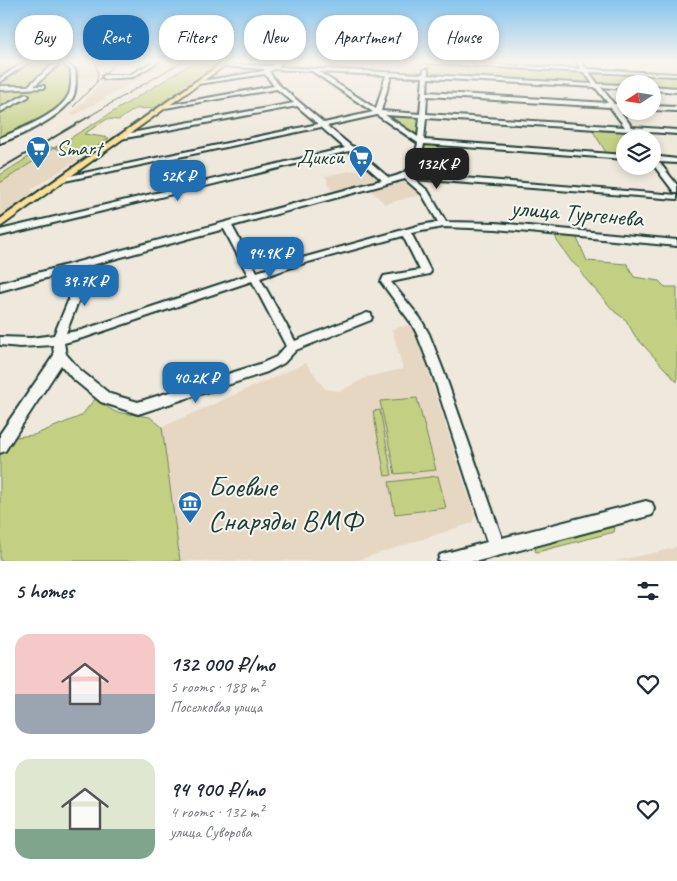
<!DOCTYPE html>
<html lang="en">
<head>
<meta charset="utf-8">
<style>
	:root { --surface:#fff; --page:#f2f2f3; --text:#1f2937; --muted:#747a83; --accent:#1f6fb2 }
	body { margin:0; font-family:Caveat,sans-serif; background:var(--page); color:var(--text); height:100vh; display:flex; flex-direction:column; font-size:19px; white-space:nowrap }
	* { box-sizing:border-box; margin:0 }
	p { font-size:16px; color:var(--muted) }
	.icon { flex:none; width:28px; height:28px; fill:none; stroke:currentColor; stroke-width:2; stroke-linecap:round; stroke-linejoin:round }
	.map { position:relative; height:561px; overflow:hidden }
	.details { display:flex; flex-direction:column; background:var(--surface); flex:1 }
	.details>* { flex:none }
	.banner { position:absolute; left:15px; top:15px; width:648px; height:45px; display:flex; gap:10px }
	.needle { width:32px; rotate:258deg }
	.tools { position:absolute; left:616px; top:75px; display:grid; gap:10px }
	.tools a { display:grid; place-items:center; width:45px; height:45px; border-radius:50%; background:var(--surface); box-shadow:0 2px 8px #0003; font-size:25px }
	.price { position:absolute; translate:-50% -42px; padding:0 11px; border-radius:10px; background:var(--accent); color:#fff; font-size:16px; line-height:32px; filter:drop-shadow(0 1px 2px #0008) }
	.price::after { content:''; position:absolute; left:50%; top:30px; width:15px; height:11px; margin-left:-8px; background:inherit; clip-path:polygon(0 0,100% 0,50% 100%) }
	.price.selected { background:#222; color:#fff }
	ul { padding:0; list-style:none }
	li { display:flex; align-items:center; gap:15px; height:125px; padding:0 15px }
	li span { display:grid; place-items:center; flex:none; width:140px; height:100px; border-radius:15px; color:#555 }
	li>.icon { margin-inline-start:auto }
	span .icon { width:60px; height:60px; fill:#fffc; stroke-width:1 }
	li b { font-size:21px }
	h2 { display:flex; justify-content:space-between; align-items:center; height:60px; padding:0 15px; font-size:21px }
	.tag { padding:0 18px; border-radius:20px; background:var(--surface); box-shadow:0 2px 8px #0003; font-size:18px; line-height:45px }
	.tag.selected { background:var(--accent); color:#fff }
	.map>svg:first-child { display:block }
	.built { fill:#e6d7c2 }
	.green { fill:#c3d084; stroke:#71865c }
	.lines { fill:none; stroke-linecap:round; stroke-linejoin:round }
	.minor-casing { stroke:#1f3d34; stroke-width:4 }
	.major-casing { stroke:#1f3d34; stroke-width:4 }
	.minor { fill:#f6f6f2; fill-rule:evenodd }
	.major { fill:#fbdf96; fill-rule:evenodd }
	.rail-far1 { stroke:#1f3d34; stroke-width:1 }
	.rail { stroke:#1f3d34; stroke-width:2 }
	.labels { text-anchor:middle; stroke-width:4; stroke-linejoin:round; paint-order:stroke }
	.far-poi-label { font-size:21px; fill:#1f3d34; stroke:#f6f6f2; text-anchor:start }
	.street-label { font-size:25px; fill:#1f3d34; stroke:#f6f6f2 }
	.near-poi-label { font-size:30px; fill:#1f3d34; stroke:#f6f6f2; text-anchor:start }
</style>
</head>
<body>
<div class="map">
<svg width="677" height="561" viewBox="0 0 677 561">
	<rect width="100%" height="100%" fill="#efe8dc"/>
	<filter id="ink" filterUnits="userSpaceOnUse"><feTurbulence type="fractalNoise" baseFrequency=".02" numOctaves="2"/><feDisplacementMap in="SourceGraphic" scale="10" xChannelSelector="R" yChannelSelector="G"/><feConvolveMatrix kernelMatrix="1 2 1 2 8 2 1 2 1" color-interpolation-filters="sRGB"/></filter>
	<g filter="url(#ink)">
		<g class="built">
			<path d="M68,61H125L104,76L79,79L77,67Z"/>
			<path d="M285,61H339L334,70H321L279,68Z"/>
			<path d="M348,61L398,62L422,61L421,73L343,70Z"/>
			<path d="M159,63L165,64L75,115H70L104,80L111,76L128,77Z"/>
			<path d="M54,148L88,153L30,190L35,191L0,217V182Z"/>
			<path d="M364,168L377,179L333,191L327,182V179L325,176Z"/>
			<path d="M405,178L423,194L385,204L368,188Z"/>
			<path d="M408,325L414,327L475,517L472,523L355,561H180L162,427L306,363L325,389L340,391L367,377L403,369L392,329Z"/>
			<path d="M677,547V561H615L654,553Z"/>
		</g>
		<g class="green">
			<path d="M0,61H62L73,70L70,97L61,108L0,141Z"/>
			<path d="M196,61H222L156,108L135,109L119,120L107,119L84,134L109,138L88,153L54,148L0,183V175L46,146L54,148Z"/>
			<path d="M429,63L677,75V89L653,88L652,84H625V86L428,75Z"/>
			<path d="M382,114L420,116L419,139Z"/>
			<path d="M591,128L628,130L634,139H625V156L607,154Z"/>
			<path d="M422,142L462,145L465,180L410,175L421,167Z"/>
			<path d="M555,234L576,236L587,261L627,264L634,277L659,281L665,287H677V382L635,336L626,320L615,312L583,276L580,269L572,262L557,241Z"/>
			<path d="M417,398L436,470L395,474L380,401Z"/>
			<path d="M95,399L115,412L150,417L162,427L180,561H0V446L5,438L34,435L81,416Z"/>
			<path d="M380,410L392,475L385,476L373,411Z"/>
			<path d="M438,476L446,508L395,514L389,482Z"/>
			<path d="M612,527L615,528L614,532L537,552L535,551L536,546Z"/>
		</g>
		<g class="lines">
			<g class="minor-casing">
				<g id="minor">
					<path d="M26,61H30L0,82V78Z"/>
					<path d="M60,61H64L75,70C76,79 77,89 73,97C62,117 21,136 0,143V138C19,129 60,115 69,94C72,87 71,78 71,70Z"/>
					<path d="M154,61H159L133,77L105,79L102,77L105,75H130Z"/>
					<path d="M280,61H284L277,67L423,74L424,70L426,69L428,70V75L593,84L584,72L427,63L425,62L427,61L581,69L576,61H580L587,69L677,74V76L589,72L598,84L625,85V89L601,87L614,104H625V108L617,107L632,127L677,130V134L635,131L641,139H634L628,131L426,118L424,140L625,155V159L424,144L420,167L412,174L677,195V199L414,179L428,191L446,222L496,223L677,240V246L496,229L443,227L411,233L431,272L429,274L391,282L420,318L429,334L445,375L502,538L646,501L652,503L654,509L652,515L478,561H438L440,555L446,553L487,542L433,375L417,334L412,324L381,282L384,276L420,270L403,236L301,264L260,278L295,341L367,313L371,314L372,317L371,320L296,350L284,363L267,372L138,414L101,402L72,378L61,365L5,451L0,453V434L54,355L53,345L20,347L0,345V337L31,338L54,335L69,299L71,271L0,291V283L382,180L349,151L0,236V230L345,148L321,127L60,182L56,180L60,178L318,124L297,106L120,139L117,137L120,135L294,103L277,89L165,108L162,106L274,86L265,74L198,84L195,82L264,71V69L222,66L220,64L271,66ZM273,69L312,71L373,112L324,123L278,84L269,72ZM319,72L386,75L376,109ZM391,76L423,77L420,114L381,111ZM428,78L595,87L608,103L427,92ZM427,96L610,107L625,127L426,114ZM377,115L418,143C413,165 413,172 389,178L355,149L354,147L351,146L327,126ZM385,115L420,117L418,137ZM405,179L422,194L438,222L421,225L295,260L257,272L232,226ZM224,229L248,275L82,330L66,333L79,299L81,268ZM252,281L286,346L276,357L260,364L138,402L110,394L80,370L66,354L64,343L86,337Z"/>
					<path d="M54,64L58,65L34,86H44V88L0,90V86H28Z"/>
					<path d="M652,86L677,88V92L652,90Z"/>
					<path d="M26,94L29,96L28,97L0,112V108Z"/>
					<path d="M652,106L677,107V111L652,110Z"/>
					<path d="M652,156L677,159V163L659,162L677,185V192H674L652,163Z"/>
				</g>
			</g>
			<g class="major-casing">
				<path id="major" d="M225,61H231L0,227V219Z"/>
			</g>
			<use href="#minor" class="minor"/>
			<use href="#major" class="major"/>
			<g class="rail-far1">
				<path d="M95,61L98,75L96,82"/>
				<path d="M75,92L78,74L76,68"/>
				<path d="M73,107L117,61"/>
				<path d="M88,117L183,61"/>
			</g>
			<path class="rail" d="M0,169L90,116"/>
		</g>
	</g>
	<linearGradient id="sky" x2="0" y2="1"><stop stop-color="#85c3ed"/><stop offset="0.44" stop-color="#f8f5ef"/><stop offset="1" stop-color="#f8f5ef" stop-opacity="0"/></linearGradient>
	<rect width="677" height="139" fill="url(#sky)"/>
	<defs>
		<g id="supermarket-pin" transform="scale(1.25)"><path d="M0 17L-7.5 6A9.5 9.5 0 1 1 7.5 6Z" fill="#1f6fb2" stroke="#f6f6f2"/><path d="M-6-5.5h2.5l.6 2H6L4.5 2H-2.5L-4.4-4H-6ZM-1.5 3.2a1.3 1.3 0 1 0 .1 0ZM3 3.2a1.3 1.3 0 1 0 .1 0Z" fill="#fff"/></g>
		<g id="museum-pin" transform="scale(1.25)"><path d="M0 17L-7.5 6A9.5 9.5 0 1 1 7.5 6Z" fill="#1f6fb2" stroke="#f6f6f2"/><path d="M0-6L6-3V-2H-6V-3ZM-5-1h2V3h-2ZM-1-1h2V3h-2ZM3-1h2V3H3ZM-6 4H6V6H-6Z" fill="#fff"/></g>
	</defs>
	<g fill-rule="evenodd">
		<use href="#supermarket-pin" x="38" y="148"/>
		<use href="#supermarket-pin" x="361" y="157"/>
		<use href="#museum-pin" x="190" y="503"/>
	</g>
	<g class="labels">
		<g class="far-poi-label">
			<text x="56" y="155">Smart</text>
			<text x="344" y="164" text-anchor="end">Дикси</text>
		</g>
		<g class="street-label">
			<text transform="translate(577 212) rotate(5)" y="9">улица Тургенева</text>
		</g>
		<g class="near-poi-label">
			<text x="208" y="496">Боевые<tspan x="208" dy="34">Снаряды ВМФ</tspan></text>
		</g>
	</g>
</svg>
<div class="tools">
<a><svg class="needle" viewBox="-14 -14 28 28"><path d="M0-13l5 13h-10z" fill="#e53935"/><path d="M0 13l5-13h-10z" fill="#747a83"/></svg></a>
<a><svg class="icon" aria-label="layers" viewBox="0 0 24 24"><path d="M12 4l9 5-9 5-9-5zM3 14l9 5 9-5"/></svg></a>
</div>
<b class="price selected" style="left:437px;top:190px">132K ₽</b>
<b class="price" style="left:178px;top:202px">52K ₽</b>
<b class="price" style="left:270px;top:279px">94.9K ₽</b>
<b class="price" style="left:85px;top:307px">39.7K ₽</b>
<b class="price" style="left:196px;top:404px">40.2K ₽</b>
<div class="banner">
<a class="tag">Buy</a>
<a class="tag selected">Rent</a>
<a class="tag">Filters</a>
<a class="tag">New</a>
<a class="tag">Apartment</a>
<a class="tag">House</a>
</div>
</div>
<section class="details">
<h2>5 homes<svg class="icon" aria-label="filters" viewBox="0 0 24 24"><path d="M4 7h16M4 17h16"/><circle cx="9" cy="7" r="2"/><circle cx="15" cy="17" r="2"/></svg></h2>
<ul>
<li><span style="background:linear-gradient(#f6c9c9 60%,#9aa5b1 0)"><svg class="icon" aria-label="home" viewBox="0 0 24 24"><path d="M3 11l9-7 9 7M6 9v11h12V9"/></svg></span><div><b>132 000 ₽/mo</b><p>5 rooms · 188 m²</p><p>Поселковая улица</p></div><svg class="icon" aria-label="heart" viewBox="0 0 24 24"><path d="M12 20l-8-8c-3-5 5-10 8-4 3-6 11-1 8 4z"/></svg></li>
<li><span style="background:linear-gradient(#dfe7d0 70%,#7fa58c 0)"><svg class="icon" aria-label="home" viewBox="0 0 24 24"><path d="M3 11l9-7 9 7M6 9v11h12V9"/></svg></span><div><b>94 900 ₽/mo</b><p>4 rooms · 132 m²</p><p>улица Суворова</p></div><svg class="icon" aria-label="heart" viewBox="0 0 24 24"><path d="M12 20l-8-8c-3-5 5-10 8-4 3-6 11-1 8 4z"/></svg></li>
</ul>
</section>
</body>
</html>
